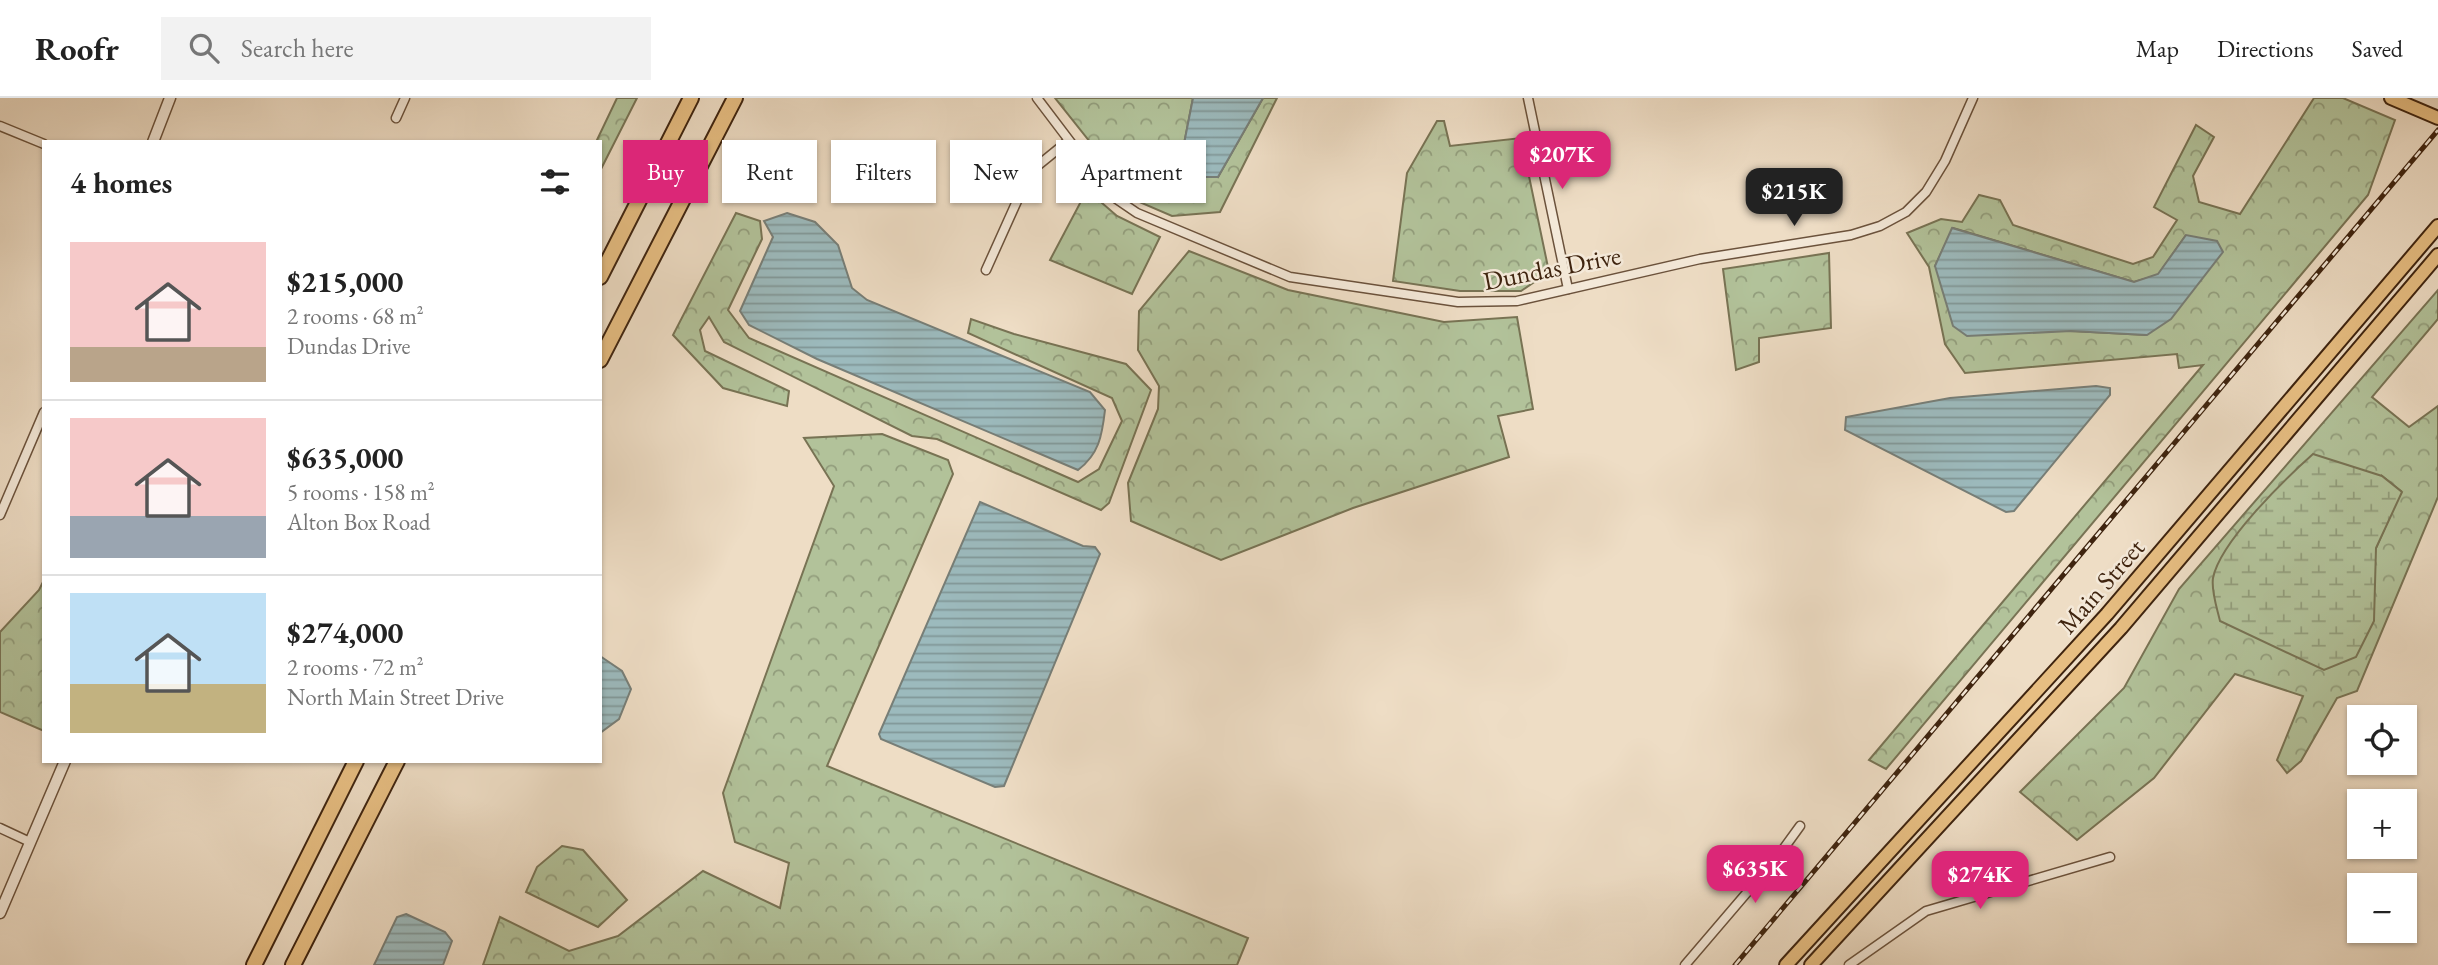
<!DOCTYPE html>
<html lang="en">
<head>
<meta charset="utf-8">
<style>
	:root { --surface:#fff; --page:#f2f2f2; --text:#222; --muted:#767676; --line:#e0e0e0; --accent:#db2777 }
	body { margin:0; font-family:"EB Garamond",serif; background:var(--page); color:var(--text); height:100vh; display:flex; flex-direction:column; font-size:26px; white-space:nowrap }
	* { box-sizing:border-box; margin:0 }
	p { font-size:23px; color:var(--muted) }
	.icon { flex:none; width:38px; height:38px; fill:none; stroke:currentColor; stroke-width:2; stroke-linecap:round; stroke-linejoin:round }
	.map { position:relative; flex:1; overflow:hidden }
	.side { position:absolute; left:42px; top:42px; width:560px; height:623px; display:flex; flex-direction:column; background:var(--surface); border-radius:0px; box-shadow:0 2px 5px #0004 }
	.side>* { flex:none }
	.guide { position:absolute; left:623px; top:42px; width:665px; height:63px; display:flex; gap:14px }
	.tools { position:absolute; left:2347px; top:607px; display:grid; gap:14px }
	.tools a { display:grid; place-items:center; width:70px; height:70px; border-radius:0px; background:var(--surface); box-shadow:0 2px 5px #0004; font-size:35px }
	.price { position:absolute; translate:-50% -60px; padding:0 16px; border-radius:14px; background:var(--accent); color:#fff; font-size:23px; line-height:46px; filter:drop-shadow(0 2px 4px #0008) }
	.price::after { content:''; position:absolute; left:50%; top:42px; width:21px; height:16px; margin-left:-10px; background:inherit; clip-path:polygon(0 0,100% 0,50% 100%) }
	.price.current { background:#222; color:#fff }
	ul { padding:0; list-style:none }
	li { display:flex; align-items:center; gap:21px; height:175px; padding:0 28px }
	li+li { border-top:2px solid var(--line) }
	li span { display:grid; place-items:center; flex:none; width:196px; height:140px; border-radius:0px; color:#555 }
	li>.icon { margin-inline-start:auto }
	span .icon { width:84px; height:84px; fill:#fffc; stroke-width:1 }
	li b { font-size:30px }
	h2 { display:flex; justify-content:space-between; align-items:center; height:84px; padding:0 28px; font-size:30px }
	.pill { padding:0 24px; border-radius:0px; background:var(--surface); box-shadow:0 2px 5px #0004; font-size:24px; line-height:63px }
	.pill.current { background:var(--accent); color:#fff }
	header { display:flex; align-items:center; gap:42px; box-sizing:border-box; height:98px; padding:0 35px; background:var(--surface); border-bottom:2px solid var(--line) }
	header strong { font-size:33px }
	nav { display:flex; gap:38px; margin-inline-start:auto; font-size:24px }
	.search { width:490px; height:63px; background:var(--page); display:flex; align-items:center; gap:18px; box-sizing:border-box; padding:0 24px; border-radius:0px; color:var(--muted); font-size:26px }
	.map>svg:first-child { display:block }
	.forest { fill:url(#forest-crowns); stroke:#787354; stroke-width:2; fill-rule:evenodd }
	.wetland { fill:url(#wetland-marsh); stroke:#787354; stroke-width:2 }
	.water { fill:url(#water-rules); stroke:#777e77; stroke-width:2 }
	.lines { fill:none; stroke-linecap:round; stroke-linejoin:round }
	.minor-casing { stroke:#6b523c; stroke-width:11 }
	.tertiary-casing { stroke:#6b523c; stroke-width:13 }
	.primary-casing { stroke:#3f240f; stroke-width:16 }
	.motorway-casing { stroke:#3f240f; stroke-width:18 }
	.minor { stroke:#f4e9d9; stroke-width:8 }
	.tertiary { stroke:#f4e9d9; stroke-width:10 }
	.primary { stroke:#e7be82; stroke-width:12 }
	.motorway { stroke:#e7be82; stroke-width:14 }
	.rail-casing { stroke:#3f240f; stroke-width:5 }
	.rail { stroke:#f4e9d9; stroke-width:2.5; stroke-dasharray:8; stroke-linecap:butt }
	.labels { text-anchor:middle; stroke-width:5; stroke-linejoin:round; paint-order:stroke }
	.street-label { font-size:26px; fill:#3f240f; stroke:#f4e9d9 }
</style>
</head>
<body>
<header>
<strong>Roofr</strong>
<div class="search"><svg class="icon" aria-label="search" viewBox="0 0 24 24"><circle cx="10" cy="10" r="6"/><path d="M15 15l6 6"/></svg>Search here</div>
<nav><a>Map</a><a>Directions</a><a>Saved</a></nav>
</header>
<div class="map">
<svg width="2438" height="867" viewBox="0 0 2438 867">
	<defs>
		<pattern id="forest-crowns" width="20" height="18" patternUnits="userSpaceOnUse" patternTransform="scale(1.75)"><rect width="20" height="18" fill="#b2c29a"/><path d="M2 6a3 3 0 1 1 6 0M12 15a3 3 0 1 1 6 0" fill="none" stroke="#929d7c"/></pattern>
		<pattern id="wetland-marsh" width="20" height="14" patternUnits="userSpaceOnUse" patternTransform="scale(1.75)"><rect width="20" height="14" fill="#b2c29a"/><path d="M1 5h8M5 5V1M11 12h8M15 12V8" fill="none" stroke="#929d7c"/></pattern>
		<pattern id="water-rules" width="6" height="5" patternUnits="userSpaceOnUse" patternTransform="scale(1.75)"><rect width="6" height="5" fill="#9cbabd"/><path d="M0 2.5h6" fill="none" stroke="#819798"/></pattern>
	</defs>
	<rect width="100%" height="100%" fill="#eeddc5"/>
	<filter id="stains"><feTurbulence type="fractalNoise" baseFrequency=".00286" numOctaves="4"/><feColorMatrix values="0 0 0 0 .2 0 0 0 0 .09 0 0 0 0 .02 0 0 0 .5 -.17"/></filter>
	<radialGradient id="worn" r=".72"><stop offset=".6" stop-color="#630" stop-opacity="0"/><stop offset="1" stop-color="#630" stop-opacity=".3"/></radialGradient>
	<g class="forest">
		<path d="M617,0H637L600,73V44H596Z"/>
		<path d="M1055,0H1193L1182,56L1218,79L1263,0H1277L1220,114L1172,118L1137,103Z"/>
		<path d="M2314,0H2343L2395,22L2368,97L1886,671L1869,662L2203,267L2179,270L2177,256L1965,275L1945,246L1929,169L1907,135L1941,121L1962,124L1979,97L2000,102L2013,127L2133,166L2153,159L2177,122L2154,109L2196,27L2214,39L2193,78L2199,104L2240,116ZM1953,130L2134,184L2158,177L2186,137L2146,237L2071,233L1935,168Z"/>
		<path d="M1437,23H1444L1450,48L1521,40L1549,174L1521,193H1460L1393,183L1407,75Z"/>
		<path d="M1087,92L1117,118L1160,139L1132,196L1050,162Z"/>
		<path d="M736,115L760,123L762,141L728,212L749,240L1078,384L1099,371L1122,323L1112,300L968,235L971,221L1014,236L1126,266L1151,292L1109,405L1101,412L937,341L912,338L724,244L709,219L700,232L705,253L789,293L787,308L723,290L673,237Z"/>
		<path d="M1189,153L1288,192L1444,224L1517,219L1533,311L1498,318L1509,359L1353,410L1221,462L1131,423L1128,385L1158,311L1159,288L1138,252L1139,213Z"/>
		<path d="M1829,155L1831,230L1759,240V264L1736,272L1723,171Z"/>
		<path d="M2438,192V221L2372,299L2409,329L2438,308V399L2357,593L2337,600L2301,663L2287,675L2277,662L2303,598L2235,576L2154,680L2077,742L2020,694L2124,590L2179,491ZM2382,378L2401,393L2376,450Z"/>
		<path d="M882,336L948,362L953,376L827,668L1248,840L1237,867H483L500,819L569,853L618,838L703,773L780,810L789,765L735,744L723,695L834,388L804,340Z"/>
		<path d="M44,482V633L0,614V534L39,492Z"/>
		<path d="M562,748L583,752L627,802L598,829L526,794L537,769Z"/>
	</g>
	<path class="wetland" d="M2313,356L2382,378L2402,394L2376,450L2374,523L2356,559L2324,572L2220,523C2217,510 2211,493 2213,480C2220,444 2285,381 2313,356Z"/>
	<g class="water">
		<path d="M1193,0H1263L1218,79H1200L1182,56Z"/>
		<path d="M787,115L815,124L838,147L852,190L867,202L1090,294L1105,312C1102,338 1099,356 1078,372L817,261L749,227L740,213L773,139L764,123Z"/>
		<path d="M1952,130L2134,184L2158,176L2186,137L2217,143L2223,154L2171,221L2147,237L2071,233L1967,238L1953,228L1935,168Z"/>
		<path d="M2096,288L2110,290V297L2014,413L2006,414L1845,332L1846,319L1950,300Z"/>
		<path d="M980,404L1083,448L1095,449L1100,456L1004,688L995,689L881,641L879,636Z"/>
		<path d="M600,558L622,573L631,591L619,621L600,635Z"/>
		<path d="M406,816L445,834L452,843L443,867H374L397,819Z"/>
	</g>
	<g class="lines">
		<g class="minor-casing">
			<g id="minor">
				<path d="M1037,0L1103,87L1115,100L1137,115L1290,179L1458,204L1517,203L1700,161L1851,137L1880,128L1906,114L1926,94L1945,63L1973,0"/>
				<path d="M1528,0L1568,191"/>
				<path d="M396,20L405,0"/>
				<path d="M0,28L44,46"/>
				<path d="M986,172L1026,83L1036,69L1068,43"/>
				<path d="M0,417L44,314"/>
				<path d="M0,730L30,744"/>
				<path d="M1685,867L1779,757L1800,728"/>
				<path d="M1849,867L1926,813L2110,759"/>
			</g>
		</g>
		<g class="tertiary-casing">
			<g id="tertiary">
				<path d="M153,44L170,0"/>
				<path d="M0,815L65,663"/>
			</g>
		</g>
		<g class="primary-casing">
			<g id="primary">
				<path d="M2391,0L2438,20"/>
				<path d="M1786,867L2107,516L2438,128"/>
				<path d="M1811,867L2121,530L2438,157"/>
			</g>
		</g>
		<g class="motorway-casing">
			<g id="motorway">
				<path d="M600,179L691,0"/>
				<path d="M600,262L735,0"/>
				<path d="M254,867L356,663"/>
				<path d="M293,867L397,663"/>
			</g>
		</g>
		<use href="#minor" class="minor"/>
		<use href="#tertiary" class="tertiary"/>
		<use href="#primary" class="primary"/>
		<use href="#motorway" class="motorway"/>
		<g class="rail-casing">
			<path id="rail" d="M1735,867L2438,32"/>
		</g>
		<use href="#rail" class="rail"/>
	</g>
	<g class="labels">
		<g class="street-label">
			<text transform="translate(1552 170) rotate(-11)" y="9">Dundas Drive</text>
			<text transform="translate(2101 488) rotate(-49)" y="9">Main Street</text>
		</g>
	</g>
	<rect width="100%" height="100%" filter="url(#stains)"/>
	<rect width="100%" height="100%" fill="url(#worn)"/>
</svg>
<div class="tools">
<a><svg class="icon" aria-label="locate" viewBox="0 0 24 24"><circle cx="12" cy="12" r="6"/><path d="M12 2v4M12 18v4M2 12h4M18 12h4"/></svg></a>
<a>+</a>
<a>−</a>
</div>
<b class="price" style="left:1562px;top:93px">$207K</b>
<b class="price current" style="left:1794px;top:130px">$215K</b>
<b class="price" style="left:1755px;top:807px">$635K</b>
<b class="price" style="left:1980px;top:813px">$274K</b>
<div class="guide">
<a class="pill current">Buy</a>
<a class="pill">Rent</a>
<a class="pill">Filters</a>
<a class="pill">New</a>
<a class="pill">Apartment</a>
</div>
<section class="side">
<h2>4 homes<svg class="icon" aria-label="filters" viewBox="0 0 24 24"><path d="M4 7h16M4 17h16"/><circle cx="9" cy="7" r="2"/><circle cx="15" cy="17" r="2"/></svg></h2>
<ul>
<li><span style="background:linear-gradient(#f6c9c9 75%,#b9a48a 0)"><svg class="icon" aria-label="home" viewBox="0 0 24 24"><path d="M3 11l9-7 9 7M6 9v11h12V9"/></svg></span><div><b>$215,000</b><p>2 rooms · 68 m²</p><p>Dundas Drive</p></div></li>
<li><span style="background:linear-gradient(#f6c9c9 70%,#9aa5b1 0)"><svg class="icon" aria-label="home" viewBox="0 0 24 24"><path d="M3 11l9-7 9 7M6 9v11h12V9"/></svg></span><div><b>$635,000</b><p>5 rooms · 158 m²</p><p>Alton Box Road</p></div></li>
<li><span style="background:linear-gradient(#bfe0f5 65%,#c2b280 0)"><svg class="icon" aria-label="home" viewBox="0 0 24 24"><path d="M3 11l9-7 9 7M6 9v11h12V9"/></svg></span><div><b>$274,000</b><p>2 rooms · 72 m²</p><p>North Main Street Drive</p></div></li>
</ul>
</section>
</div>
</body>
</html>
